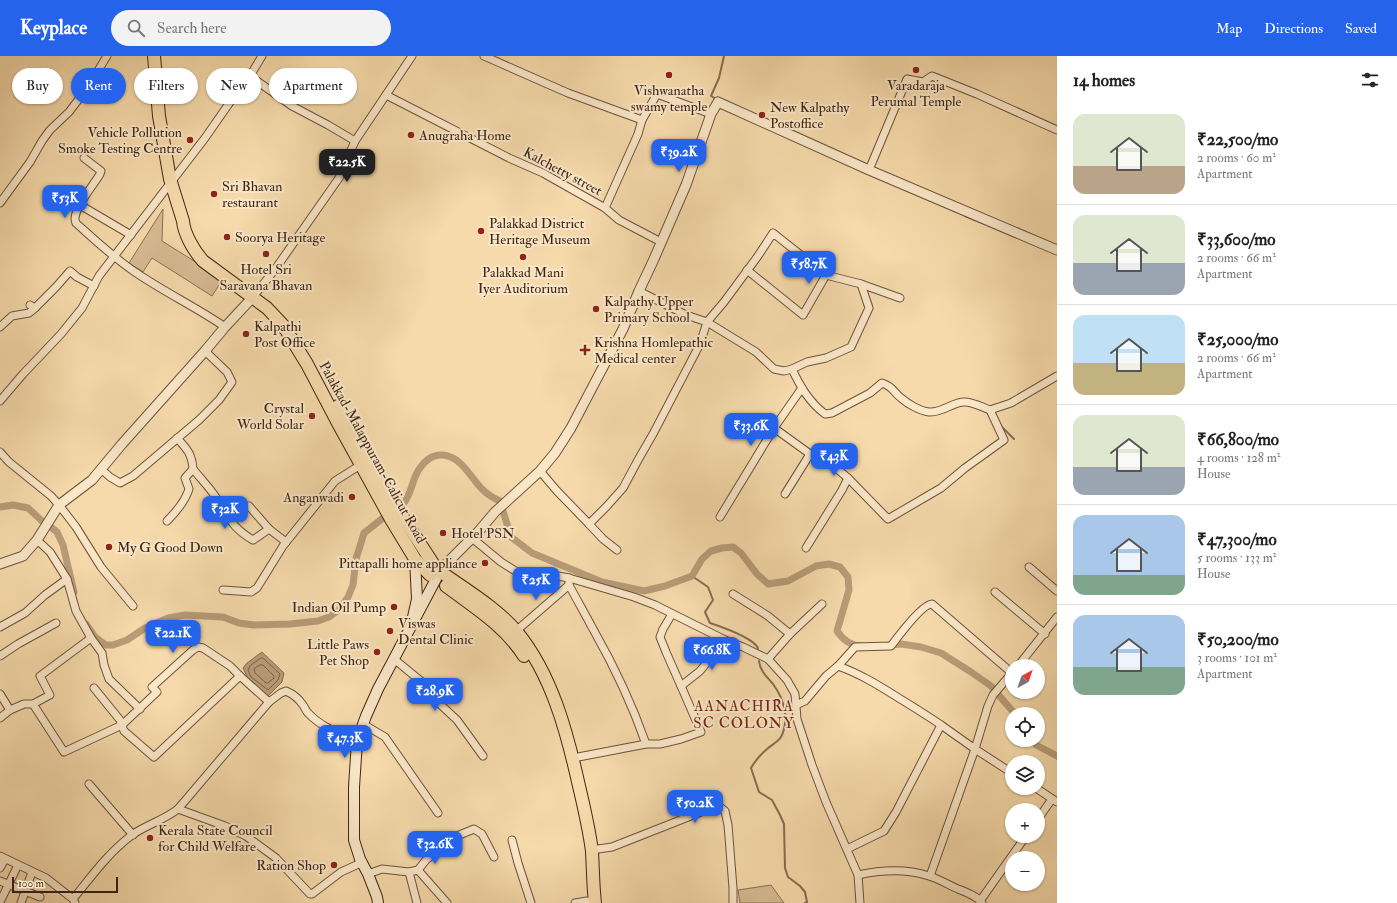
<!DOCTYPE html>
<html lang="en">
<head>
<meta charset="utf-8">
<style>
	:root { --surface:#fff; --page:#f2f2f2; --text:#222; --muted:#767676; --line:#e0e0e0; --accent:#2563eb }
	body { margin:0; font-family:"IM FELL Double Pica",serif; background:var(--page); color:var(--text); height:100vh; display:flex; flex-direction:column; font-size:15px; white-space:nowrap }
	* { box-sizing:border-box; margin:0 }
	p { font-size:13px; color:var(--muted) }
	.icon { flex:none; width:22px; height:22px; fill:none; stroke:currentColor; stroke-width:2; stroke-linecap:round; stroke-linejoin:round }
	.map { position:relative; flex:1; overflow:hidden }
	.side { display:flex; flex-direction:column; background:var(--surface); width:340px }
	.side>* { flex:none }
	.hud { position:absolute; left:12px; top:12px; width:380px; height:36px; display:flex; gap:8px }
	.needle { width:26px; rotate:40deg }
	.tools { position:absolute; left:1005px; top:603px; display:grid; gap:8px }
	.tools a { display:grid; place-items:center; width:40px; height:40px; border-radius:50%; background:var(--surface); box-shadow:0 1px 3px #0004; font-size:20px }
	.scale { position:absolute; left:12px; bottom:10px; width:106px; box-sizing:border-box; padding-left:4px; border:2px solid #402516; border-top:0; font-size:11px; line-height:14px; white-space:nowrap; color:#402516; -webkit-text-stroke:3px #f9e7c8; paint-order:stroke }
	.price { position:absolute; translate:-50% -34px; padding:0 9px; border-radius:8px; background:var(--accent); color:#fff; font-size:13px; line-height:26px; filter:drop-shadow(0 1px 2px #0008) }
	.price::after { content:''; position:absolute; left:50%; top:24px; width:12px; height:9px; margin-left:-6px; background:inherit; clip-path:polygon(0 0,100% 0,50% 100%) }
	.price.on { background:#222; color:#fff }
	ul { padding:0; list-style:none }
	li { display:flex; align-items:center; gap:12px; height:100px; padding:0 16px }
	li+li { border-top:1px solid var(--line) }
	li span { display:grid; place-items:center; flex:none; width:112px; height:80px; border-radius:12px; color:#555 }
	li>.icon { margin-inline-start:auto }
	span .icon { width:48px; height:48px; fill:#fffc; stroke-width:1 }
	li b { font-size:17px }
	h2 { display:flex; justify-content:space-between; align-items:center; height:48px; padding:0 16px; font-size:17px }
	.pill { padding:0 14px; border-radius:18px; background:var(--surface); box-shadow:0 1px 3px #0004; font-size:14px; line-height:36px }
	.pill.on { background:var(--accent); color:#fff }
	header { display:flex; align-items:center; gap:24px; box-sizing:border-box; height:56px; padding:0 20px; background:var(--accent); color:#fff }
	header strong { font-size:19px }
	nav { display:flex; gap:22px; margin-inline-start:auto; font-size:14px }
	.search { width:280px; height:36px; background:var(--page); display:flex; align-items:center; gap:10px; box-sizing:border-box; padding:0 14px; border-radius:22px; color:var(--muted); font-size:15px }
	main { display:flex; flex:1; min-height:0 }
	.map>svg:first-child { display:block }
	.green { fill:#d7bb92; stroke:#8c7054 }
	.water { fill:#b89c78; stroke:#886c51 }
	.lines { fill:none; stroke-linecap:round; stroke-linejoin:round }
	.shore { stroke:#7c6047; stroke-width:1 }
	.stream { stroke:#886c51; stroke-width:2 }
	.canal { stroke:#b89c78; stroke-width:7 }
	.minor-casing { stroke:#6e523b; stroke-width:9 }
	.tertiary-casing { stroke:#6e523b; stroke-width:11 }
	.secondary-casing { stroke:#402516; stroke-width:12 }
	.trunk-casing { stroke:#402516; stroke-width:14 }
	.minor { stroke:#f9e7c8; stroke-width:7 }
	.tertiary { stroke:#f9e7c8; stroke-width:9 }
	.secondary { stroke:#f9e7c8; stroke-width:10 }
	.trunk { stroke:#f6daab; stroke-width:12 }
	.poi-dot { fill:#8f2418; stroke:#f9e7c8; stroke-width:1.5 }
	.labels { text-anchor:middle; stroke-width:4; stroke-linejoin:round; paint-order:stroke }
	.poi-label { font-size:14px; fill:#402516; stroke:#f9e7c8; text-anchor:start }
	.street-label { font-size:14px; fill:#402516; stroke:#f9e7c8 }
	.neighbourhood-label { font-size:15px; letter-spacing:1px; fill:#7a1f14; stroke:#f9e7c8 }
</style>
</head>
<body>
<header>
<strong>Keyplace</strong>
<div class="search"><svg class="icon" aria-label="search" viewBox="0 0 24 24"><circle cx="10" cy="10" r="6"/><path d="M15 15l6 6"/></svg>Search here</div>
<nav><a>Map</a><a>Directions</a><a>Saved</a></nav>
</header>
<main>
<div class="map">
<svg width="1057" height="847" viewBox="0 0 1057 847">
	<rect width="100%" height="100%" fill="#f6daab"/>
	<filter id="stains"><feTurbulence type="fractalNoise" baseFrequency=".005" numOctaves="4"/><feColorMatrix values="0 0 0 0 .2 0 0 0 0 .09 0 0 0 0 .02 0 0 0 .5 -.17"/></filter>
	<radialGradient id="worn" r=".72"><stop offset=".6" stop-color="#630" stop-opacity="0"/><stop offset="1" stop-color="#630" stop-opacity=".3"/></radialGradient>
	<g class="green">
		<path d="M163,153L162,185L223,223L212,240L152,202L143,216L129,207Z"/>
		<path d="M771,829L784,847H740L738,834Z"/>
	</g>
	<path class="water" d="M262,596L284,617L282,626L268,640L248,623L243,612L247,607Z"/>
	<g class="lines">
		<g class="shore">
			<path d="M261,602H263L280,618L278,624L268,634L251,621L248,614L250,610Z"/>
			<path d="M260,609H263L274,620V622L268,627H266L255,617L254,613Z"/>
		</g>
		<g class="stream">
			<path d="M716,43L711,40L719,22L724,0"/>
			<path d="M965,160L985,168"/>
			<path d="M999,368L1014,383"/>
			<path d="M692,520L708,531L713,544L705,556L710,567C722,571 752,581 758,592"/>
			<path d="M759,605C760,615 767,621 773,628C784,643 790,663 781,681C778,686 771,689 767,693C760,699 755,705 751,712L759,736L772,744L780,759L784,768L785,812L788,821L800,830L805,836L807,846L805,847"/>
		</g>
		<g class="canal">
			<path d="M403,448C412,438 412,422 420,412C426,403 433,398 443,399C462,401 470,421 482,433C487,438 493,442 500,445"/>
			<path d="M0,451L13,449L28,452L42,465"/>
			<path d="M503,455L511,481L532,497L602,526L644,535L665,530L692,520L702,503L711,495L722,492L733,491L741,497L757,518L768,528L788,525L816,510L829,508L840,511L848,521L849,534L837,575C843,584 850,590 862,590"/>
			<path d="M52,472L57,476L63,489L74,536"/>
			<path d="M86,568L95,581L106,589H113L127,584L145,572L168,562L185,559L223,561L239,567L254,569L290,568L318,565L329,561L340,553L348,541L353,529L356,503L364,477L383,462"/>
			<path d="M889,589L901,588L921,591L941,597L971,616L991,630L1015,658"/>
			<path d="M1033,684L1036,689L1057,700"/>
		</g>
		<g class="minor-casing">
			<g id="minor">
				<path d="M484,0L568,37L642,64L657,38L711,58"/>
				<path d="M250,20L292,50L328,69L355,85"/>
				<path d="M386,39L509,102L543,117L605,152L619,164L661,186"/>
				<path d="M84,102L101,115L100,118C94,129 70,156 76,167C95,184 114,202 135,216C164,236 196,251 225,271"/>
				<path d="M869,114L907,23L923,26L932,20L977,38L1057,74"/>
				<path d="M0,147L30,106L42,85L50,74L69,56L88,31L107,0"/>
				<path d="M80,149L131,179"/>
				<path d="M605,152L638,78L642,64"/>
				<path d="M747,214L803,259L826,219"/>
				<path d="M861,228L900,242"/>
				<path d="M253,241L276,212L339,122L355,85L412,0"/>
				<path d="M30,249L35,252L56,231L70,215L77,221L94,230"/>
				<path d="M0,271L12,260L29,257L35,252"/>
				<path d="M792,313C800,330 809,346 825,358L832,357L870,337L882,327C894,331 893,336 901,342C908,348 920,355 929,356C942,357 953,346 964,346C973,346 982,351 990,354L1011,347L1057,320"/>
				<path d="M0,345L23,318L61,278L82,252L99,220L205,82L235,39L250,20L262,0"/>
				<path d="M774,372L810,398L835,411L848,422L842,434L806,492"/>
				<path d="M0,396L9,406L51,440L59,449L76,471L101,511L133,550"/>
				<path d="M101,413L110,421L120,427L133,420L199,364L219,344L232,326L227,316L205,295"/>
				<path d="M193,413C201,423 210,432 217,443C229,461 232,472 253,484L269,473L286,486"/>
				<path d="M540,415L557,435L589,468L607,450L623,432L638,404L653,378L700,288L707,266L724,246L758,200L773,177L826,219L861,228L869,252L851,291L826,302L807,306L792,313L784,315L774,313L756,296L707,266L686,259L639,235"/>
				<path d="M848,422L888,463L941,432L965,412L1004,384L990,354"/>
				<path d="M785,438L810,398"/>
				<path d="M249,450L269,473"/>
				<path d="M720,461L774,372L802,332"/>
				<path d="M167,465C176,456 185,446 189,433L185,422L193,413C192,398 187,393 177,382"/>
				<path d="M589,468L603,483L617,494"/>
				<path d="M472,482L501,506L517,516H536L569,522L634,541L655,549L725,584L743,591L768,603L787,624L795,638L797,663L812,709L826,746L858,819L860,847"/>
				<path d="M37,484L50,496L67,523L76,555L91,582L102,597L104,609L109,623L140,653"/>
				<path d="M1029,511L1057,535"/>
				<path d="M569,522V529C577,544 585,558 593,573C614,610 632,648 646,688"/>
				<path d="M223,534L251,536L257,532L283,490L335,425L362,408"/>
				<path d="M995,536L1045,578"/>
				<path d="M733,538L768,560L790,578"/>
				<path d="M0,571L25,557L45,539L67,523"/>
				<path d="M516,575L569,529"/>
				<path d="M91,582L40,620L50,639L33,648L64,696L122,669L157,636L152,631L193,594L198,591L203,592L230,610L240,620"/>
				<path d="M0,600L18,588L56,567"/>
				<path d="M394,603L422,626L442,650L457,664L483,700"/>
				<path d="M768,603L790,578L822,548"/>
				<path d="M838,610L855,591L891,590C897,582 922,548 932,548L1012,617"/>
				<path d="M1018,610L1057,561"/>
				<path d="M681,630L700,615L725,584"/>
				<path d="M94,632L120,664L124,675L154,701L240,620L269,646"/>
				<path d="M0,638L10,654L0,662"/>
				<path d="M796,649L805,645L826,620L838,610C861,618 881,631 902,644C915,652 928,660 941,669L896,756L884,775L847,793"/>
				<path d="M10,654L24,648H33"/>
				<path d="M363,668L385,681L438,757"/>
				<path d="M941,669L975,693L1012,717"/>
				<path d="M573,702L646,688H660L681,683L701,676L681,630L666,596L660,581L663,573L672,558"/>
				<path d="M89,728L133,779"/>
				<path d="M1036,732L1057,746"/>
				<path d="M178,753L225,770L246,780L276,802L310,838H312L341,816L363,806"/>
				<path d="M1038,763L1052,743"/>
				<path d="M512,784L518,807L531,847"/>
				<path d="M591,794L612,791L711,752L720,751L725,755L728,769L733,832V847"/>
				<path d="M0,800L46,822L73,843L75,847"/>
				<path d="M0,812L5,803"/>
				<path d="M418,814L447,847"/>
				<path d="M409,816L417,847"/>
				<path d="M368,818L382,813L409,816L418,814L426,804L447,787L457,780L474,773L482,778L494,801"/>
				<path d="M858,819C881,814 907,813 929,820C939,823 949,829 958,833C966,836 977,840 982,847"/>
				<path d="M930,820L975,693L988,650L993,639L1012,617"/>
				<path d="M0,825L40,841"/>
				<path d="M73,843C91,821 108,797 132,779C146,769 164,764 178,753L269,646L281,637L286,635C293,638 299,643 303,649C305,652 306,655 308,657C321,671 340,678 357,685"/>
				<path d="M980,845L1026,780"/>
				<path d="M0,846L18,809"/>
				<path d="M21,847L32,816"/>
				<path d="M575,847L587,845"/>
			</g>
		</g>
		<g class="tertiary-casing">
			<g id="tertiary">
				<path d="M0,508L23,500L37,484L59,449L92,424L122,388L205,295L225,271L253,241"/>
				<path d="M440,514L478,476L495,456L540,415L555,397L571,372L623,273L639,235L654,203L686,129L711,58L718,46L869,114L1057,194"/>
			</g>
		</g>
		<g class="secondary-casing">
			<g id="secondary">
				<path d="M413,561L417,543L415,503"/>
				<path d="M378,847L377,841L368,818L360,803L354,784V731L357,685L366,660L378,633L436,523"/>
			</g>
		</g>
		<g class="trunk-casing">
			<g id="trunk">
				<path d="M154,0L159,60L170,123L183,165C184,178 194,195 203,205L267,252L283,269L307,308L339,369L392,465L415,503L430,519"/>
				<path d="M338,350L400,457L436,512"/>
				<path d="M441,516C466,534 497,552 517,576C552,619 567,676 579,730C584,751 589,773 592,795C593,813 593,830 595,847"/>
				<path d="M446,530C474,551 505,570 524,600"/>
			</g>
		</g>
		<use href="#minor" class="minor"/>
		<use href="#tertiary" class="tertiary"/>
		<use href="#secondary" class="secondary"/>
		<use href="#trunk" class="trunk"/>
	</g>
	<g class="poi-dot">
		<circle cx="916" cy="14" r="4"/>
		<circle cx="669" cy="19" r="4"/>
		<circle cx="762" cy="59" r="4"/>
		<circle cx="411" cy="79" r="4"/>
		<circle cx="190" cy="84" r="4"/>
		<circle cx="214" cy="138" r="4"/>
		<circle cx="481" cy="175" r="4"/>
		<circle cx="227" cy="181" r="4"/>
		<circle cx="266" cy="198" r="4"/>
		<circle cx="523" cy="201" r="4"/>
		<circle cx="596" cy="253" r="4"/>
		<circle cx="246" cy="278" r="4"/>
		<path d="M583 288h4v4h4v4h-4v4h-4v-4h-4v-4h4z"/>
		<circle cx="312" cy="360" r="4"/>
		<circle cx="352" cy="441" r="4"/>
		<circle cx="443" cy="477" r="4"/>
		<circle cx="109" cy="491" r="4"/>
		<circle cx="485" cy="507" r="4"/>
		<circle cx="394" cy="551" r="4"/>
		<circle cx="390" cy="575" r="4"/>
		<circle cx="377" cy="596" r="4"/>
		<circle cx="150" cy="782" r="4"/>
		<circle cx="334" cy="809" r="4"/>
	</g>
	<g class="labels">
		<g class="poi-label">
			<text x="916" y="34" text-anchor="middle">Varadaraja<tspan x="916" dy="16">Perumal Temple</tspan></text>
			<text x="669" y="39" text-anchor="middle">Vishwanatha<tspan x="669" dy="16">swamy temple</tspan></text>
			<text x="770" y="56">New Kalpathy<tspan x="770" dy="16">Postoffice</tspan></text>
			<text x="182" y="81" text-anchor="end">Vehicle Pollution<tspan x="182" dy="16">Smoke Testing Centre</tspan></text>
			<text x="419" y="84">Anugraha Home</text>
			<text x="222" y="135">Sri Bhavan<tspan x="222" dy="16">restaurant</tspan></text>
			<text x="489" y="172">Palakkad District<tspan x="489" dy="16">Heritage Museum</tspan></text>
			<text x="235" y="186">Soorya Heritage</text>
			<text x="266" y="218" text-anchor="middle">Hotel Sri<tspan x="266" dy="16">Saravana Bhavan</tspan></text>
			<text x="523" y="221" text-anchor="middle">Palakkad Mani<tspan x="523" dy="16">Iyer Auditorium</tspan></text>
			<text x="604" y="250">Kalpathy Upper<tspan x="604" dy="16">Primary School</tspan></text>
			<text x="254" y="275">Kalpathi<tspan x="254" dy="16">Post Office</tspan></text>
			<text x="594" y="291">Krishna Homlepathic<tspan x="594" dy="16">Medical center</tspan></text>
			<text x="304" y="357" text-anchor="end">Crystal<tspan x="304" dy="16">World Solar</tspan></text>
			<text x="344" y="446" text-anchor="end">Anganwadi</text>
			<text x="451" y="482">Hotel PSN</text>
			<text x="117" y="496">My G Good Down</text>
			<text x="477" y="512" text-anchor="end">Pittapalli home appliance</text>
			<text x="386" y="556" text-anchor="end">Indian Oil Pump</text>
			<text x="398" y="572">Viswas<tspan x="398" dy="16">Dental Clinic</tspan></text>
			<text x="369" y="593" text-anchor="end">Little Paws<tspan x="369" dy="16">Pet Shop</tspan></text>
			<text x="158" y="779">Kerala State Council<tspan x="158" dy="16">for Child Welfare</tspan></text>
			<text x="326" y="814" text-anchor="end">Ration Shop</text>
		</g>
		<g class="street-label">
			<text transform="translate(563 115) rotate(28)" y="5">Kalchetty street</text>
			<text transform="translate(373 396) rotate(61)" y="5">Palakkad-Malappuram-Calicut Road</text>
		</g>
		<g class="neighbourhood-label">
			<text x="744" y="655">AANACHIRA<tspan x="744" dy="17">SC COLONY</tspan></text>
		</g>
	</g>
	<rect width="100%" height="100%" filter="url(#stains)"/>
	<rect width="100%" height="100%" fill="url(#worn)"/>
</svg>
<div class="tools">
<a><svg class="needle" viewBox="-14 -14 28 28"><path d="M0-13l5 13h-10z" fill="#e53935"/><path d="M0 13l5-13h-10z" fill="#767676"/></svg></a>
<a><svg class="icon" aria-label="locate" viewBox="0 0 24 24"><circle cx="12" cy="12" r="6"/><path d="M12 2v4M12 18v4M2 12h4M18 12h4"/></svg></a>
<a><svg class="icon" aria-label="layers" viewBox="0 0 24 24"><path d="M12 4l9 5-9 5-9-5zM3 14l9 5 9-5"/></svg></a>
<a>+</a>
<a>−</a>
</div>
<div class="scale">100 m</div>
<b class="price" style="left:679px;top:117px">₹39.2K</b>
<b class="price on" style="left:347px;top:127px">₹22.5K</b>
<b class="price" style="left:65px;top:163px">₹53K</b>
<b class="price" style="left:809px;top:229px">₹58.7K</b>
<b class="price" style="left:751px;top:391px">₹33.6K</b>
<b class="price" style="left:834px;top:421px">₹43K</b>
<b class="price" style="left:225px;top:474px">₹32K</b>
<b class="price" style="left:536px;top:545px">₹25K</b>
<b class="price" style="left:173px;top:598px">₹22.1K</b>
<b class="price" style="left:712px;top:615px">₹66.8K</b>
<b class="price" style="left:435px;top:656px">₹28.9K</b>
<b class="price" style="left:345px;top:703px">₹47.3K</b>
<b class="price" style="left:695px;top:768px">₹50.2K</b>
<b class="price" style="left:435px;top:809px">₹32.6K</b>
<div class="hud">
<a class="pill">Buy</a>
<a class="pill on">Rent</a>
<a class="pill">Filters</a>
<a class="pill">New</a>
<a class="pill">Apartment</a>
</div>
</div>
<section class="side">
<h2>14 homes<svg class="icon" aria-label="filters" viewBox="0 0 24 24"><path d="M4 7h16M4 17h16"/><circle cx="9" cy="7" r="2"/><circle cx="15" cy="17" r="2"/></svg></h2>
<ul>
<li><span style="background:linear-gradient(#dfe7d0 65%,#b9a48a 0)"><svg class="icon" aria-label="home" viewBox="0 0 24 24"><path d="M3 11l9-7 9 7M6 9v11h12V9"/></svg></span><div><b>₹22,500/mo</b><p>2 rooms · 60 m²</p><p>Apartment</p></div></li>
<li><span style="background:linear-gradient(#dfe7d0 60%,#9aa5b1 0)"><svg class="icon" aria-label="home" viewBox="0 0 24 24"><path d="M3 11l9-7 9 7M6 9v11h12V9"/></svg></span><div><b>₹33,600/mo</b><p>2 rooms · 66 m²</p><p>Apartment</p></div></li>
<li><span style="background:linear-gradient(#bfe0f5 60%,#c2b280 0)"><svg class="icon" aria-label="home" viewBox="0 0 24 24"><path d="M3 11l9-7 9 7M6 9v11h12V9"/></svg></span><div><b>₹25,000/mo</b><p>2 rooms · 66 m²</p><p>Apartment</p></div></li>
<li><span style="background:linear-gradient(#dfe7d0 65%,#9aa5b1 0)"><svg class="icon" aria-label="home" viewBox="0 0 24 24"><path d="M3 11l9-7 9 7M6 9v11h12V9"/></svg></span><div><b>₹66,800/mo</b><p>4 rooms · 128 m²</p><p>House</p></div></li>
<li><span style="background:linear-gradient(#a9c7e8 75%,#7fa58c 0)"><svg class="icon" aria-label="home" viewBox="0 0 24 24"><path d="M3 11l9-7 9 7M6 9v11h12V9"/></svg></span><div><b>₹47,300/mo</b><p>5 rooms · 133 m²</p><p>House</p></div></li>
<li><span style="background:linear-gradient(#a9c7e8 65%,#7fa58c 0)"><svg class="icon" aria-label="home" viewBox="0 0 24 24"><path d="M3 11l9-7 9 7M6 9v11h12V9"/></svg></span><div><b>₹50,200/mo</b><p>3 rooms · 101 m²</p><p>Apartment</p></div></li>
</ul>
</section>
</main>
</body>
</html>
